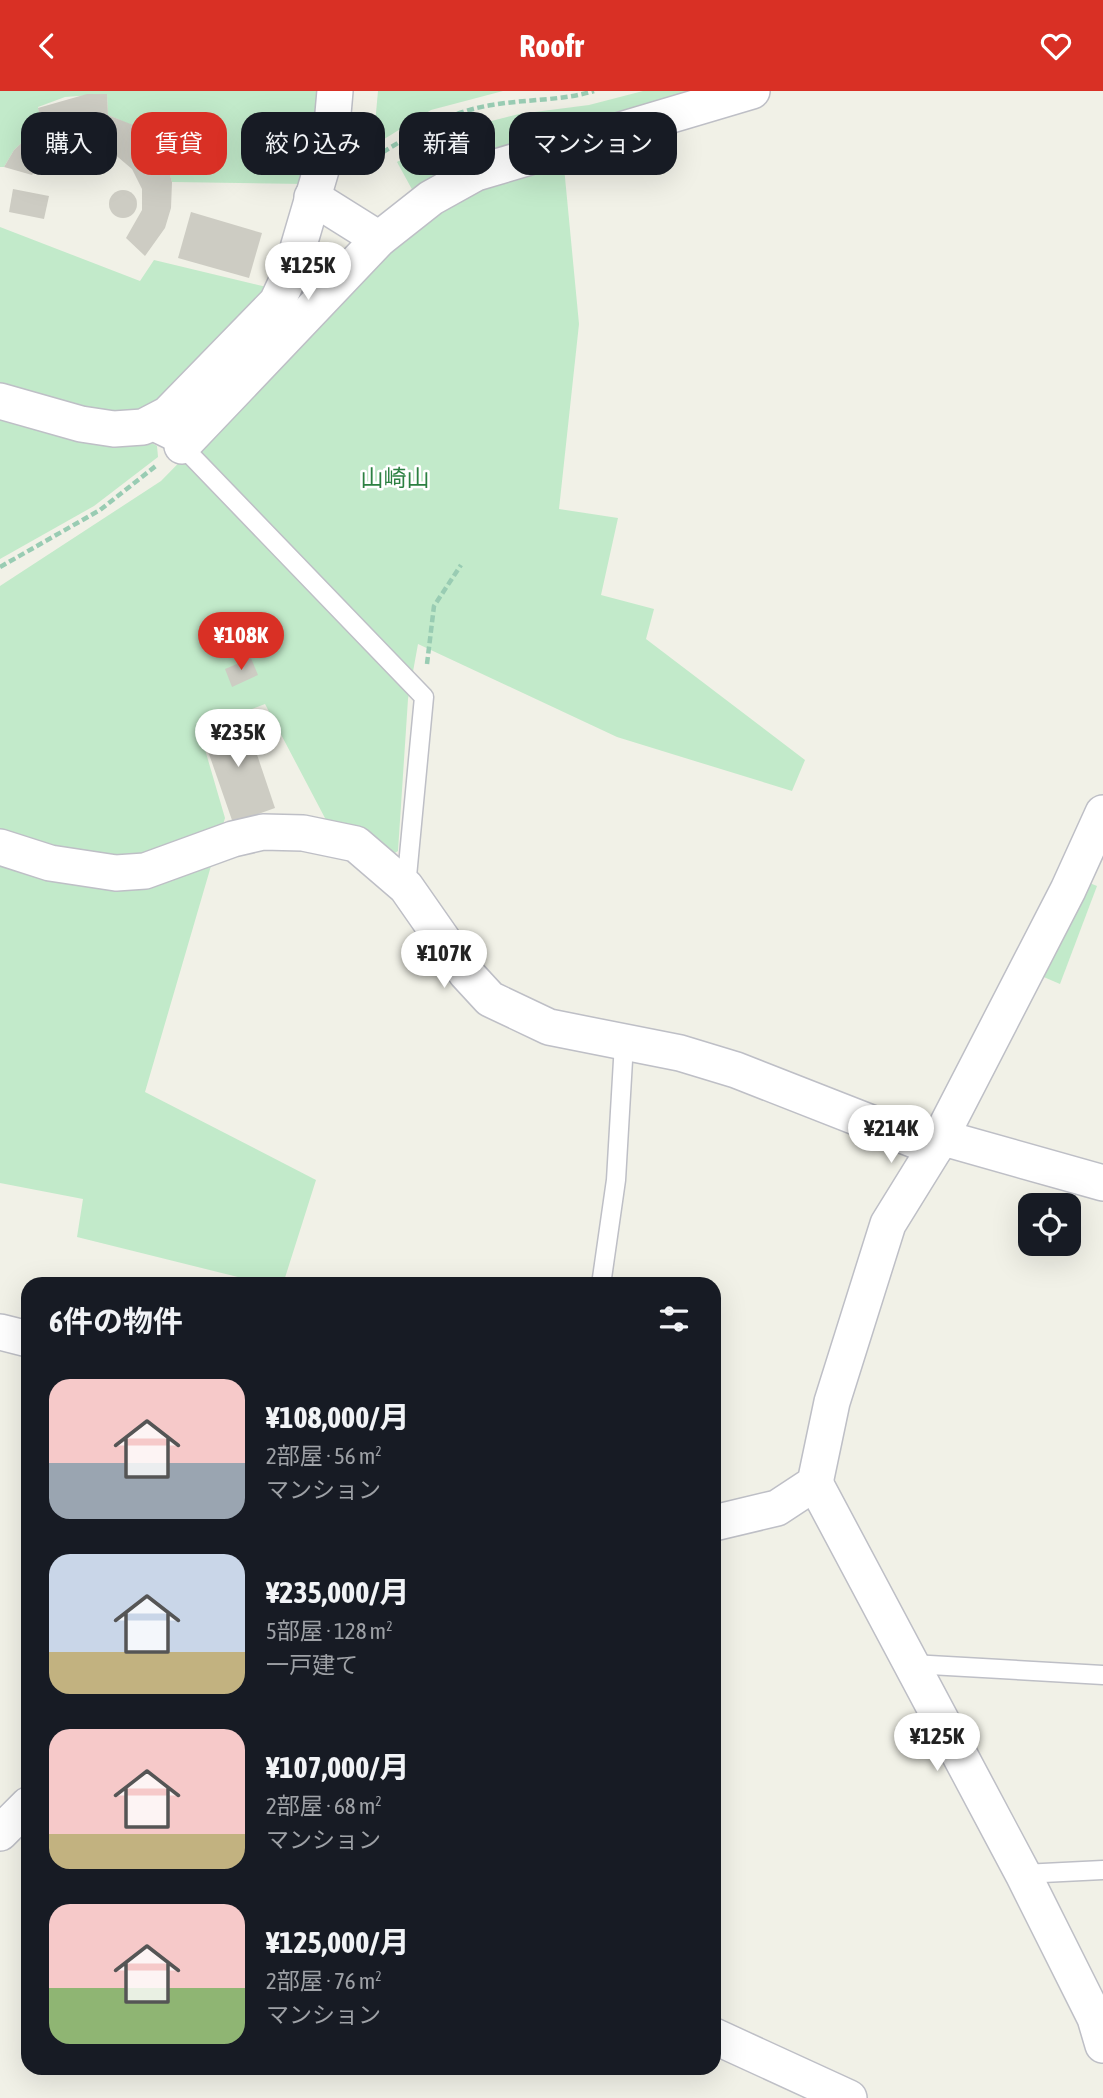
<!DOCTYPE html>
<html lang="ja">
<head>
<meta charset="utf-8">
<style>
	:root { --surface:#171b24; --page:#20242c; --text:#f1f3f6; --muted:#9ea1a6; --accent:#d93025 }
	body { margin:0; font-family:"Asap Condensed","Noto Sans JP",sans-serif; background:var(--page); color:var(--text); height:100vh; display:flex; flex-direction:column; font-size:26px; white-space:nowrap }
	* { box-sizing:border-box; margin:0 }
	p { font-size:23px; color:var(--muted) }
	.icon { flex:none; width:38px; height:38px; fill:none; stroke:currentColor; stroke-width:2; stroke-linecap:round; stroke-linejoin:round }
	.map { position:relative; flex:1; overflow:hidden }
	.details { position:absolute; left:21px; top:1186px; width:700px; height:798px; display:flex; flex-direction:column; background:var(--surface); border-radius:21px; box-shadow:0 7px 28px #0002 }
	.details>* { flex:none }
	.banner { position:absolute; left:21px; top:21px; width:700px; height:63px; display:flex; gap:14px }
	.controls { position:absolute; left:1018px; top:1102px; display:grid; gap:14px }
	.controls a { display:grid; place-items:center; width:63px; height:63px; border-radius:14px; background:var(--surface); box-shadow:0 7px 28px #0002; font-size:35px }
	.price { position:absolute; translate:-50% -60px; padding:0 16px; border-radius:24px; background:#fff; color:#222; font-size:23px; line-height:46px; filter:drop-shadow(0 2px 4px #0008) }
	.price::after { content:''; position:absolute; left:50%; top:42px; width:21px; height:16px; margin-left:-10px; background:inherit; clip-path:polygon(0 0,100% 0,50% 100%) }
	.price.selected { background:var(--accent); color:#fff }
	ul { padding:0; list-style:none }
	li { display:flex; align-items:center; gap:21px; height:175px; padding:0 28px }
	li span { display:grid; place-items:center; flex:none; width:196px; height:140px; border-radius:21px; color:#555 }
	li>.icon { margin-inline-start:auto }
	span .icon { width:84px; height:84px; fill:#fffc; stroke-width:1 }
	li b { font-size:30px }
	h2 { display:flex; justify-content:space-between; align-items:center; height:84px; padding:0 28px; font-size:30px }
	.chip { padding:0 24px; border-radius:21px; background:var(--surface); box-shadow:0 7px 28px #0002; font-size:24px; line-height:63px }
	.chip.selected { background:var(--accent); color:#fff }
	header { display:flex; justify-content:space-between; align-items:center; height:91px; padding:0 28px; background:var(--accent); color:#fff; font-size:32px; font-weight:700 }
	.map>svg:first-child { display:block }
	.green { fill:#c2eaca }
	.building { fill:#cdccc3 }
	.lines { fill:none; stroke-linecap:round; stroke-linejoin:round }
	.service-casing { stroke:#bebfc6; stroke-width:21 }
	.minor-casing { stroke:#bebfc6; stroke-width:38 }
	.path { stroke:#99ccb3; stroke-width:4.5; stroke-dasharray:7 3.5; stroke-linecap:butt }
	.service { stroke:#fff; stroke-width:18 }
	.minor { stroke:#fff; stroke-width:35 }
	.labels { text-anchor:middle; stroke-width:5; stroke-linejoin:round; paint-order:stroke }
	.park-label { font-size:23px; fill:#2c8042; stroke:#fff }
</style>
</head>
<body>
<header><svg class="icon" aria-label="back" viewBox="0 0 24 24"><path d="M15 5l-7 7 7 7"/></svg>Roofr<svg class="icon" aria-label="heart" viewBox="0 0 24 24"><path d="M12 20l-8-8c-3-5 5-10 8-4 3-6 11-1 8 4z"/></svg></header>
<div class="map">
<svg width="1103" height="2007" viewBox="0 0 1103 2007">
	<rect width="100%" height="100%" fill="#f1f1e7"/>
	<g class="green">
		<path d="M0,0H323L306,93L172,91C161,52 145,39 108,24L107,3L65,6L38,16L42,33L14,59L4,76H0Z"/>
		<path d="M378,0H503L431,19L373,55Z"/>
		<path d="M643,0H711L414,102L397,71L452,40L519,23L589,14Z"/>
		<path d="M564,76L579,233L559,418L618,427L601,504L654,518L646,548L805,669L792,700L617,646L418,553L408,608L398,760L388,766L326,729L265,613L199,638L225,727L145,1001L316,1089L283,1193H266L77,1146L83,1108L0,1092V495L161,390L388,158L440,119L483,97Z"/>
		<path d="M0,136L140,190L154,169L271,197L157,314L143,319L120,323L89,320L0,294Z"/>
		<path d="M0,326L145,348L157,355L158,366L94,415L0,468Z"/>
		<path d="M1087,791L1097,795L1060,893L1032,881Z"/>
	</g>
	<g class="building">
		<path d="M87,3H107L108,24L133,34L150,48L165,67L172,91L171,117L165,137L145,165L126,147L142,119V98L132,78L112,61L85,53L64,55L45,67L32,84L4,76L14,59L42,33L38,17Z"/>
		<path d="M13,98L49,105L44,128L9,121Z"/>
		<circle cx="123" cy="113" r="14"/>
		<path d="M191,121L262,142L249,187L178,167Z"/>
		<path d="M251,567L258,584L232,596L225,578Z"/>
		<path d="M244,625L275,717L233,732L201,640Z"/>
	</g>
	<g class="lines">
		<g class="service-casing">
			<g id="service">
				<path d="M143,336L182,355L424,606L406,796"/>
				<path d="M601,1194L616,1089L624,952"/>
				<path d="M912,1573L1103,1584"/>
				<path d="M1023,1783L1103,1779"/>
			</g>
		</g>
		<g class="minor-casing">
			<g id="minor">
				<path d="M312,106L379,148"/>
				<path d="M0,310L81,333L114,338L143,336L168,323L277,211L291,181L331,45L335,0"/>
				<path d="M182,355L379,148L431,107L476,82L752,0"/>
				<path d="M0,756L50,772L116,782L145,780L233,748L263,741L303,742L356,753L406,796L466,882L490,908L549,936L680,962L736,979L935,1057"/>
				<path d="M940,1046L1103,1092"/>
				<path d="M0,1241L28,1248"/>
				<path d="M815,1392L1023,1783L1095,1927L1103,1954"/>
				<path d="M714,1432L777,1417L815,1392L832,1311L888,1133L935,1057L1068,799L1103,722"/>
				<path d="M0,1742L28,1714"/>
				<path d="M714,1945L849,2007"/>
			</g>
		</g>
		<g class="path">
			<path d="M356,78C400,51 440,22 492,14C526,8 561,10 594,0"/>
			<path d="M0,476L100,419L157,374"/>
			<path d="M427,573L434,515L461,474"/>
		</g>
		<use href="#service" class="service"/>
		<use href="#minor" class="minor"/>
	</g>
	<g class="labels">
		<g class="park-label">
			<text x="395" y="395">山崎山</text>
		</g>
	</g>
</svg>
<div class="controls">
<a><svg class="icon" aria-label="locate" viewBox="0 0 24 24"><circle cx="12" cy="12" r="6"/><path d="M12 2v4M12 18v4M2 12h4M18 12h4"/></svg></a>
</div>
<b class="price" style="left:308px;top:211px">¥125K</b>
<b class="price selected" style="left:241px;top:581px">¥108K</b>
<b class="price" style="left:238px;top:678px">¥235K</b>
<b class="price" style="left:444px;top:899px">¥107K</b>
<b class="price" style="left:891px;top:1074px">¥214K</b>
<b class="price" style="left:937px;top:1682px">¥125K</b>
<div class="banner">
<a class="chip">購入</a>
<a class="chip selected">賃貸</a>
<a class="chip">絞り込み</a>
<a class="chip">新着</a>
<a class="chip">マンション</a>
</div>
<section class="details">
<h2>6件の物件<svg class="icon" aria-label="filters" viewBox="0 0 24 24"><path d="M4 7h16M4 17h16"/><circle cx="9" cy="7" r="2"/><circle cx="15" cy="17" r="2"/></svg></h2>
<ul>
<li><span style="background:linear-gradient(#f6c9c9 60%,#9aa5b1 0)"><svg class="icon" aria-label="home" viewBox="0 0 24 24"><path d="M3 11l9-7 9 7M6 9v11h12V9"/></svg></span><div><b>¥108,000/月</b><p>2部屋 · 56 m²</p><p>マンション</p></div></li>
<li><span style="background:linear-gradient(#c9d6e8 70%,#c2b280 0)"><svg class="icon" aria-label="home" viewBox="0 0 24 24"><path d="M3 11l9-7 9 7M6 9v11h12V9"/></svg></span><div><b>¥235,000/月</b><p>5部屋 · 128 m²</p><p>一戸建て</p></div></li>
<li><span style="background:linear-gradient(#f6c9c9 75%,#c2b280 0)"><svg class="icon" aria-label="home" viewBox="0 0 24 24"><path d="M3 11l9-7 9 7M6 9v11h12V9"/></svg></span><div><b>¥107,000/月</b><p>2部屋 · 68 m²</p><p>マンション</p></div></li>
<li><span style="background:linear-gradient(#f6c9c9 60%,#8fb573 0)"><svg class="icon" aria-label="home" viewBox="0 0 24 24"><path d="M3 11l9-7 9 7M6 9v11h12V9"/></svg></span><div><b>¥125,000/月</b><p>2部屋 · 76 m²</p><p>マンション</p></div></li>
</ul>
</section>
</div>
</body>
</html>
